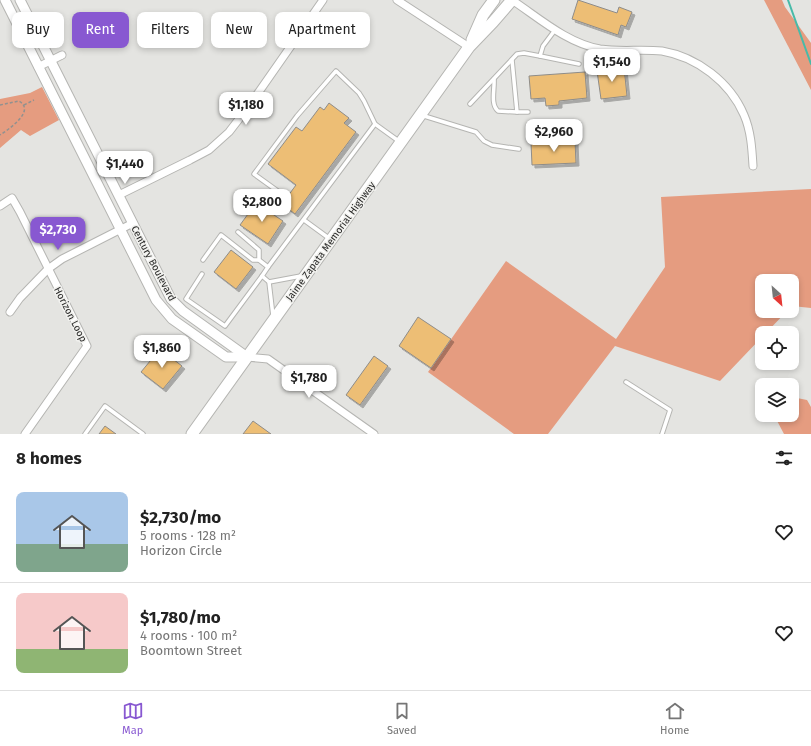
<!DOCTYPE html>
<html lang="en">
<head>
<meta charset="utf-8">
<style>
	:root { --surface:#fff; --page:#f2f2f2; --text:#222; --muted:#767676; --line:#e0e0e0; --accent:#8858d1 }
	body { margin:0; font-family:"Fira Sans",sans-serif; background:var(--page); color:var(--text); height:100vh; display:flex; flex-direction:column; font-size:15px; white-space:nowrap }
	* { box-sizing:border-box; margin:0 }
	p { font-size:13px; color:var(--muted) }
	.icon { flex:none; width:22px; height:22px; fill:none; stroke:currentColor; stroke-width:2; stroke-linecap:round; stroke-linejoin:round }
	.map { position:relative; height:434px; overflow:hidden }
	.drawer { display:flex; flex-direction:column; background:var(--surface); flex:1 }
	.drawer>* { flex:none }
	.hud { position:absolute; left:12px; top:12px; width:400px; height:36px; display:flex; gap:8px }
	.needle { width:26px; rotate:153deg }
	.buttons { position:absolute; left:755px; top:274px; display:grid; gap:8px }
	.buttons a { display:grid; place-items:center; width:44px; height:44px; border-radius:8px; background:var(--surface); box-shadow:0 2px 6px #0003; font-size:20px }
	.price { position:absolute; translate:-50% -34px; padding:0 9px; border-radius:8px; background:#fff; color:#222; font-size:13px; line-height:26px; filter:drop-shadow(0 1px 2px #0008) }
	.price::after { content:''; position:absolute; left:50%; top:24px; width:12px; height:9px; margin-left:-6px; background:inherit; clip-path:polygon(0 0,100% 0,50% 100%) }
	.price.selected { background:var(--accent); color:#fff }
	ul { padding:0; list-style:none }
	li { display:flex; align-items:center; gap:12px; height:100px; padding:0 16px }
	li+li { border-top:1px solid var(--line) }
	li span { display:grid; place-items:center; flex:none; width:112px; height:80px; border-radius:8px; color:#555 }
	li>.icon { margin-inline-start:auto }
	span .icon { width:48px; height:48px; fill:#fffc; stroke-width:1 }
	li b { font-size:17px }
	h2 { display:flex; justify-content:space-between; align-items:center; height:48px; padding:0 16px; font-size:17px }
	.pill { padding:0 14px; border-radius:8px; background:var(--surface); box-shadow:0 2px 6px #0003; font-size:14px; line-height:36px }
	.pill.selected { background:var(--accent); color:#fff }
	.dock { display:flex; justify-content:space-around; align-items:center; height:56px; border-top:1px solid var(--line); background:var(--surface); font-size:11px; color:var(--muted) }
	.dock a { display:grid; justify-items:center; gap:2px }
	.dock .selected { color:var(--accent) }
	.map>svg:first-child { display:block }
	.green { fill:#e59c80 }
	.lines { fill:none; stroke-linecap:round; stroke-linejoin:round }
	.stream { stroke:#48baa8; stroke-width:2 }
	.building { fill:#edbe75; stroke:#8e8c89; filter:url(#shadow) }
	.service-casing { stroke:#b5b5b2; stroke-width:5.5 }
	.minor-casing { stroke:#b5b5b2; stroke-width:9 }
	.tertiary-casing { stroke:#b5b5b2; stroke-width:11 }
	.primary-casing { stroke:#b5b5b2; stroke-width:13 }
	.path { stroke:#91918f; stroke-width:1.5; stroke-dasharray:3 2; stroke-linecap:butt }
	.service { stroke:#fff; stroke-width:3.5 }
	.minor { stroke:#fff; stroke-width:7 }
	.tertiary { stroke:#fff; stroke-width:9 }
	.primary { stroke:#fff; stroke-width:11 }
	.labels { text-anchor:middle; stroke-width:3; stroke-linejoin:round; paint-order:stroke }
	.street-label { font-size:10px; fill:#272726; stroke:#f1f1ee }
</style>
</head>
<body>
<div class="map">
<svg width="811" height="434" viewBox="0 0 811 434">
	<defs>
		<filter id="shadow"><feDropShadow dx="3" dy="3" stdDeviation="0" flood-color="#0004"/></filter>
	</defs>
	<rect width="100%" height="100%" fill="#e4e4e1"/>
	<g class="green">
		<path d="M764,0H782L785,7L811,43V90Z"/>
		<path d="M42,87L59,120L30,136L21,130L0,148V99L30,93Z"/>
		<path d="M811,189V308L792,306V281H762V311H787L766,333H762V337L720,381L615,346L548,434H514L428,372L506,261L616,339L665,267L661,197Z"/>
		<path d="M792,397L807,400L811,407V434H784L774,415H792Z"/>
	</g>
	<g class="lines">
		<path class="stream" d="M788,0L811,64"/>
	</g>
	<g class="building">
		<path d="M578,0L617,13L619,7L632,12L626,27L621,25L618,35L572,19Z"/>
		<path d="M624,67L627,96L601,99L597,71Z"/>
		<path d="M585,72L587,98L559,101V105L546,106L545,98L531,99L529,76Z"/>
		<path d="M329,103L349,118L344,123L356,132L295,214L282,204L296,185L268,164L296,127L302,131L320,107L324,110Z"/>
		<path d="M575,141L576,163L532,165L531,143Z"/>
		<path d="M256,203L283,221L268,244L240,225Z"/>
		<path d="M231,250L253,267L236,289L214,272Z"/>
		<path d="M418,317L451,339L431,368L399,346Z"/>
		<path d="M160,349L182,366L163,389L141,372Z"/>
		<path d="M374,356L388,366L360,405L346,395Z"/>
		<path d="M253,421L271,434H243Z"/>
		<path d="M105,426L116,434H99Z"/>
	</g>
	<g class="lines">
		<g class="service-casing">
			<g id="service">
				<path d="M540,56L579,64"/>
				<path d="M494,79C495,89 490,104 498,111L517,112L512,60"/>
				<path d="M470,104L517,54L524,53L540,56L543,46L555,30"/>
				<path d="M517,112H528"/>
				<path d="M421,115L476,132L484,141L492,145L519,149"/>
				<path d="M279,192L254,174L297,116L336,71L359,93L364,101L375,124"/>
				<path d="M304,220L330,239"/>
				<path d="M238,232L259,250V260L268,267"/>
				<path d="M203,260L221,235L253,260H259"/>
				<path d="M202,274L186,299L225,326L262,276"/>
				<path d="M269,282L301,276"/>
				<path d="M273,316L269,282L262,276L268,267L375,124L400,142"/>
				<path d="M626,382L670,410L662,434"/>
				<path d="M85,434L105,406L143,434"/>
			</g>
		</g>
		<g class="minor-casing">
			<g id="minor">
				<path d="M397,0L469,47"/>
				<path d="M512,0C539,18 567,43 600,49C620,52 641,49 662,51C697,57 730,82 744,115C751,131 752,149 753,166"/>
				<path d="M38,67L62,55"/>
				<path d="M119,195L190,160L209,150L229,132L249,106L323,0"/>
				<path d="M0,206L12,198L20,212L87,346L25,434"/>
				<path d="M10,312L20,298L48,269L62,259L133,223"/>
				<path d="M247,357L268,359L374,434"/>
			</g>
		</g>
		<g class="tertiary-casing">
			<g id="tertiary">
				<path d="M5,0L156,300L172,319L226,357H247"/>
				<path d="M20,0L171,299L183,311L247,357"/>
			</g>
		</g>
		<g class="primary-casing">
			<g id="primary">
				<path d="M472,40L483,15L494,0"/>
				<path d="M192,434L469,47L493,22L512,0"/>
			</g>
		</g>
		<g class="path">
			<path d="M0,105L19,101C36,111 9,129 0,135"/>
			<path d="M24,105L34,100"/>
		</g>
		<use href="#service" class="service"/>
		<use href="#minor" class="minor"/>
		<use href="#tertiary" class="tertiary"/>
		<use href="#primary" class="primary"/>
	</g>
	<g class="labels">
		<g class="street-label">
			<text transform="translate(330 241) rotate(-54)" y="4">Jaime Zapata Memorial Highway</text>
			<text transform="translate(154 263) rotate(62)" y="4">Century Boulevard</text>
			<text transform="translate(71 314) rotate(63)" y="4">Horizon Loop</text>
		</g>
	</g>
</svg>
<div class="buttons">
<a><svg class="needle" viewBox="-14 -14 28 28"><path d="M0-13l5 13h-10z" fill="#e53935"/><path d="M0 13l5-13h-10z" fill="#767676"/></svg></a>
<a><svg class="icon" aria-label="locate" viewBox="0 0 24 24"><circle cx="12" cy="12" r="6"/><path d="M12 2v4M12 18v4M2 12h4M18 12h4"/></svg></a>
<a><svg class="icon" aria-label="layers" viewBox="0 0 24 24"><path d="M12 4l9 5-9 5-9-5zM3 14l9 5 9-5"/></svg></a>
</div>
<b class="price" style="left:612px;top:83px">$1,540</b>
<b class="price" style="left:246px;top:126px">$1,180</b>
<b class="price" style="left:554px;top:153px">$2,960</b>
<b class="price" style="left:125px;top:185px">$1,440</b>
<b class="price" style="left:262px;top:223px">$2,800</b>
<b class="price selected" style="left:58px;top:251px">$2,730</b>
<b class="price" style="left:162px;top:369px">$1,860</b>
<b class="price" style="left:309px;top:399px">$1,780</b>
<div class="hud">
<a class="pill">Buy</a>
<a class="pill selected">Rent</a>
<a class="pill">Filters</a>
<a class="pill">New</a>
<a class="pill">Apartment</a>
</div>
</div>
<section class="drawer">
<h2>8 homes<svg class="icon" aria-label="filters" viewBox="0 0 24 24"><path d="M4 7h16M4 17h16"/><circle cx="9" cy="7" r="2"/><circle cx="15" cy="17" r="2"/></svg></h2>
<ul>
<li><span style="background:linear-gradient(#a9c7e8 65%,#7fa58c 0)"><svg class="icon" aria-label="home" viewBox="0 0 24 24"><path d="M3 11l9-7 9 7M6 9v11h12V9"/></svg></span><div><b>$2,730/mo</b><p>5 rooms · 128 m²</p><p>Horizon Circle</p></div><svg class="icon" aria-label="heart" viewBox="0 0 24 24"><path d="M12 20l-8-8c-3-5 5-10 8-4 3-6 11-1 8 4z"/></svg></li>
<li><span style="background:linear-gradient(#f6c9c9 70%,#8fb573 0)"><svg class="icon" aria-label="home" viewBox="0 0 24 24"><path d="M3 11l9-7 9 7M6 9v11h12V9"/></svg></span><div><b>$1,780/mo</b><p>4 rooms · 100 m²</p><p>Boomtown Street</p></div><svg class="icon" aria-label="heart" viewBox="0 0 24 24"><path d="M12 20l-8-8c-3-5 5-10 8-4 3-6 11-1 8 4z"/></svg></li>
</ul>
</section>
<nav class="dock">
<a class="selected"><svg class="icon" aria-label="map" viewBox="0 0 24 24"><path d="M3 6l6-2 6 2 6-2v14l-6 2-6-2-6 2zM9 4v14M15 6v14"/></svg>Map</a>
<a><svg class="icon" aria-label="saved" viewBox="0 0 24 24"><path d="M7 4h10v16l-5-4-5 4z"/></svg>Saved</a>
<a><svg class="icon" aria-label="home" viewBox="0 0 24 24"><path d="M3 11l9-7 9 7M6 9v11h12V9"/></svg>Home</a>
</nav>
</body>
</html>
